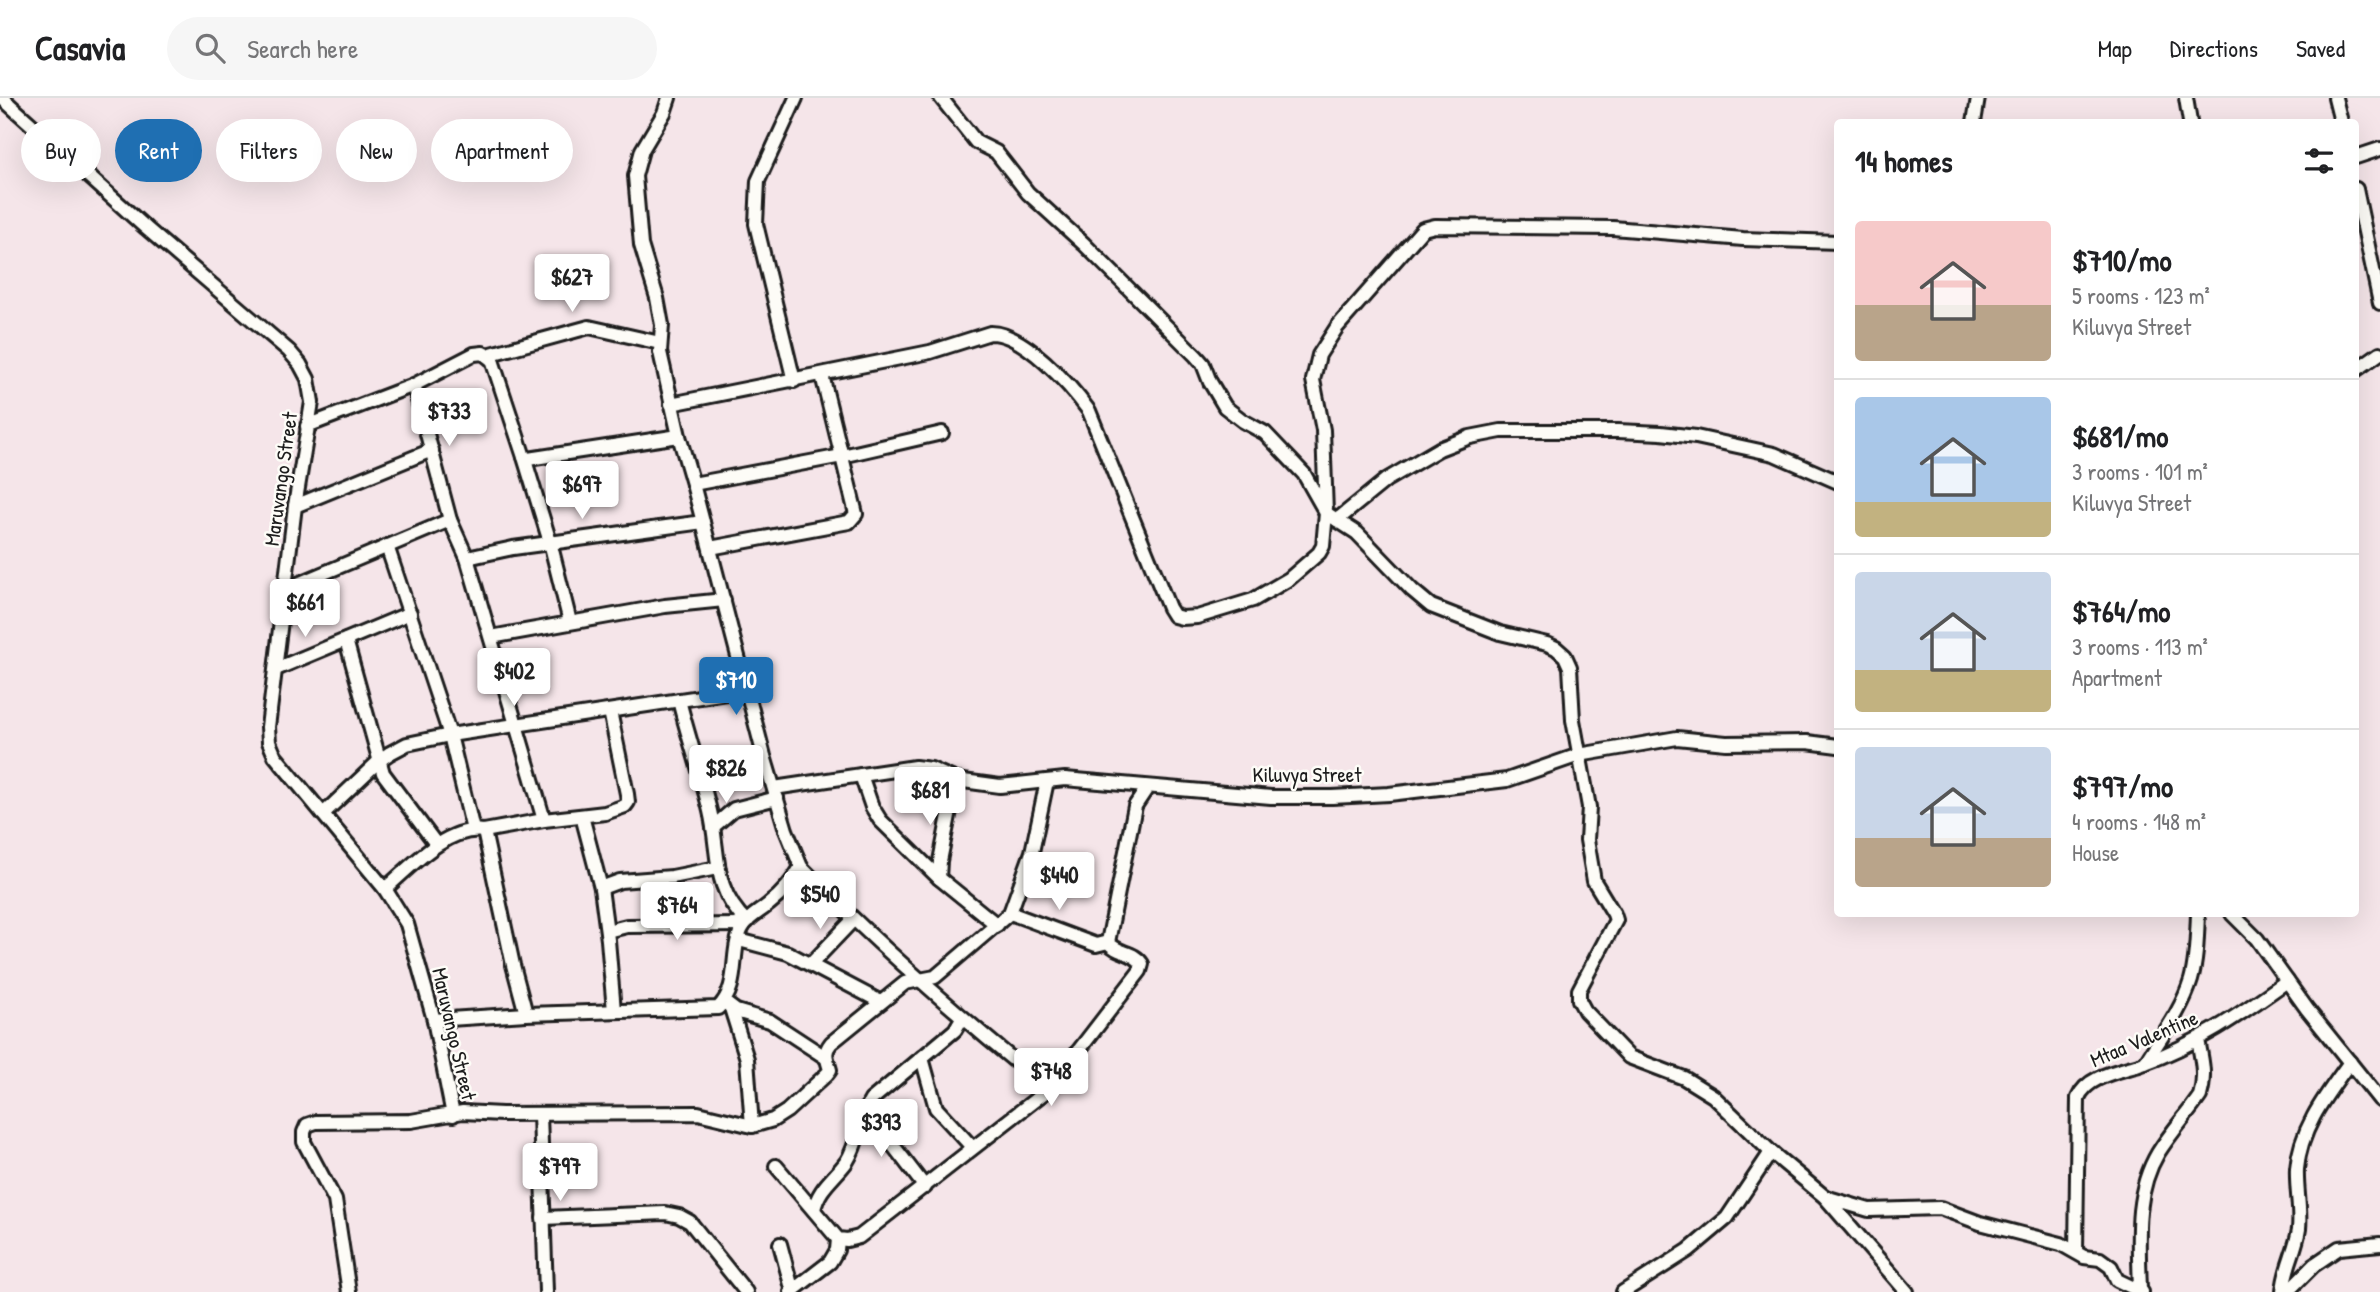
<!DOCTYPE html>
<html lang="en">
<head>
<meta charset="utf-8">
<style>
	:root { --surface:#fff; --page:#f6f6f6; --text:#202124; --muted:#757577; --line:#e0e0e0; --accent:#1f6fb2 }
	body { margin:0; font-family:"Patrick Hand",sans-serif; background:var(--page); color:var(--text); height:100vh; display:flex; flex-direction:column; font-size:26px; white-space:nowrap }
	* { box-sizing:border-box; margin:0 }
	p { font-size:23px; color:var(--muted) }
	.icon { flex:none; width:38px; height:38px; fill:none; stroke:currentColor; stroke-width:2; stroke-linecap:round; stroke-linejoin:round }
	.map { position:relative; flex:1; overflow:hidden }
	.sheet { position:absolute; left:1834px; top:21px; width:525px; height:798px; display:flex; flex-direction:column; background:var(--surface); border-radius:7px; box-shadow:0 7px 28px #0002 }
	.sheet>* { flex:none }
	.hud { position:absolute; left:21px; top:21px; width:665px; height:63px; display:flex; gap:14px }
	.price { position:absolute; translate:-50% -60px; padding:0 16px; border-radius:7px; background:#fff; color:#222; font-size:23px; line-height:46px; filter:drop-shadow(0 2px 4px #0008) }
	.price::after { content:''; position:absolute; left:50%; top:42px; width:21px; height:16px; margin-left:-10px; background:inherit; clip-path:polygon(0 0,100% 0,50% 100%) }
	.price.current { background:var(--accent); color:#fff }
	ul { padding:0; list-style:none }
	li { display:flex; align-items:center; gap:21px; height:175px; padding:0 21px }
	li+li { border-top:2px solid var(--line) }
	li span { display:grid; place-items:center; flex:none; width:196px; height:140px; border-radius:7px; color:#555 }
	li>.icon { margin-inline-start:auto }
	span .icon { width:84px; height:84px; fill:#fffc; stroke-width:1 }
	li b { font-size:30px }
	h2 { display:flex; justify-content:space-between; align-items:center; height:84px; padding:0 21px; font-size:30px }
	.tag { padding:0 24px; border-radius:32px; background:var(--surface); box-shadow:0 7px 28px #0002; font-size:24px; line-height:63px }
	.tag.current { background:var(--accent); color:#fff }
	header { display:flex; align-items:center; gap:42px; box-sizing:border-box; height:98px; padding:0 35px; background:var(--surface); border-bottom:2px solid var(--line) }
	header strong { font-size:33px }
	nav { display:flex; gap:38px; margin-inline-start:auto; font-size:24px }
	.search { width:490px; height:63px; background:var(--page); display:flex; align-items:center; gap:18px; box-sizing:border-box; padding:0 24px; border-radius:38px; color:var(--muted); font-size:26px }
	.map>svg:first-child { display:block }
	.lines { fill:none; stroke-linecap:round; stroke-linejoin:round }
	.minor-casing { stroke:#1c1c1c; stroke-width:18 }
	.minor { stroke:#fdfcf7; stroke-width:12 }
	.labels { text-anchor:middle; stroke-width:5; stroke-linejoin:round; paint-order:stroke }
	.street-label { font-size:21px; fill:#1c1c1c; stroke:#fdfcf7 }
</style>
</head>
<body>
<header>
<strong>Casavia</strong>
<div class="search"><svg class="icon" aria-label="search" viewBox="0 0 24 24"><circle cx="10" cy="10" r="6"/><path d="M15 15l6 6"/></svg>Search here</div>
<nav><a>Map</a><a>Directions</a><a>Saved</a></nav>
</header>
<div class="map">
<svg width="2380" height="1194" viewBox="0 0 2380 1194">
	<rect width="100%" height="100%" fill="#f5e5e9"/>
	<filter id="ink" filterUnits="userSpaceOnUse"><feTurbulence type="fractalNoise" baseFrequency=".0143" numOctaves="2"/><feDisplacementMap in="SourceGraphic" scale="14" xChannelSelector="R" yChannelSelector="G"/><feConvolveMatrix kernelMatrix="1 2 1 2 8 2 1 2 1" color-interpolation-filters="sRGB"/></filter>
	<g filter="url(#ink)">
		<g class="lines">
			<g class="minor-casing">
				<g id="minor">
					<path d="M2,0L146,130L289,253L300,266L308,281L312,304L295,408L268,629L269,644L275,658L385,791L407,826L434,922L453,1017"/>
					<path d="M941,0L976,44L996,54L1028,95L1084,146L1196,258L1203,266L1210,284L1225,309L1243,323L1265,335L1304,376L1326,415L1357,435L1412,492L1431,508L1500,535L1547,546L1556,550L1565,558L1570,569L1573,622L1589,709L1587,742L1594,783L1614,816L1616,822L1579,892V902L1585,913L1629,959L1684,980L1713,998L1771,1054L1825,1099L1907,1194"/>
					<path d="M2186,0L2190,24"/>
					<path d="M2335,0L2341,24"/>
					<path d="M1974,24L1978,0"/>
					<path d="M2356,59L2380,51"/>
					<path d="M2356,91L2380,205"/>
					<path d="M487,257L589,229L660,245"/>
					<path d="M2356,272L2380,255"/>
					<path d="M794,283L756,126L758,83L796,0"/>
					<path d="M414,287L450,422L467,460L544,722"/>
					<path d="M671,306L930,254L990,235C1023,234 1071,288 1089,313L1169,510L1174,518L1182,520L1197,519L1253,502L1289,481L1319,455L1323,448L1326,415L1323,332L1313,282L1319,257L1337,229L1423,131L1435,128L1613,130L1743,141L1838,144"/>
					<path d="M307,328L414,287L474,256L483,255L492,262L524,359L528,361L679,338"/>
					<path d="M524,359L550,444L570,524"/>
					<path d="M693,386L842,358L942,335"/>
					<path d="M295,408L432,352"/>
					<path d="M1337,422L1386,382L1439,351L1470,339L1501,333H1618L1661,335L1696,339L1774,356L1838,384"/>
					<path d="M387,448L450,637L473,732"/>
					<path d="M710,450L849,424L856,416L822,277"/>
					<path d="M467,460L513,450L703,424"/>
					<path d="M286,491L450,422"/>
					<path d="M491,539L665,508L724,502"/>
					<path d="M346,542L383,675L436,746"/>
					<path d="M276,571L410,515"/>
					<path d="M679,602C688,639 701,676 710,713C720,754 711,790 747,824"/>
					<path d="M861,677L872,709L880,722L939,780L997,827"/>
					<path d="M774,690L915,669L931,671L956,682L1000,688L1065,681L1271,699H1332L1389,696L1507,682L1579,657L1677,640L1726,645L1807,644L1838,648"/>
					<path d="M323,716L380,662L390,655L407,646L450,637L746,592"/>
					<path d="M582,718L601,790L608,842L614,913"/>
					<path d="M713,729L734,711L777,700"/>
					<path d="M484,733L513,867L526,916"/>
					<path d="M801,769C879,848 962,921 1049,991"/>
					<path d="M939,780L940,763L956,682"/>
					<path d="M601,790L620,783L672,779L717,770"/>
					<path d="M385,791C411,768 447,728 484,733L544,722L605,715L625,708L628,704L627,696L610,613"/>
					<path d="M1010,815L1096,847L1108,844"/>
					<path d="M2232,816L2257,841L2307,911L2380,1002"/>
					<path d="M607,833L627,828L744,827"/>
					<path d="M739,842L788,855L881,904"/>
					<path d="M811,866L853,822"/>
					<path d="M728,907L736,913L770,923L825,959"/>
					<path d="M731,910L747,961L752,1028"/>
					<path d="M434,922L526,916L718,910C742,887 728,851 744,827C749,819 761,813 769,806C782,796 793,783 801,769L786,732L764,658L693,386L679,338L660,254L662,227L657,200L641,147L635,78L642,52L664,15L669,0"/>
					<path d="M922,960L936,1010L972,1049"/>
					<path d="M2145,965C2161,939 2182,912 2191,882C2197,861 2197,837 2198,816"/>
					<path d="M865,1011L925,1089"/>
					<path d="M540,1016L546,1194"/>
					<path d="M776,1068L838,1141L847,1142L859,1139L1049,991L1140,873L1142,866C1134,853 1117,856 1108,844L1135,708L1147,690"/>
					<path d="M1825,1099L1869,1112L1940,1110L1980,1125L2061,1146L2084,1159L2100,1161L2111,1169L2117,1182L2142,1194"/>
					<path d="M814,1112C818,1090 835,1080 847,1063C859,1044 859,1021 871,1002L955,932L962,920"/>
					<path d="M543,1120L665,1115L679,1118L690,1124L746,1194"/>
					<path d="M780,1146L793,1194"/>
					<path d="M2076,1154L2078,1000C2087,977 2122,973 2142,966C2196,947 2241,916 2287,883"/>
					<path d="M2140,1193C2139,1146 2133,1097 2158,1055C2171,1034 2187,1017 2200,998C2206,978 2202,962 2198,942"/>
					<path d="M349,1194L335,1102L304,1044V1034L307,1027L316,1024L411,1023L463,1014L502,1016L698,1015L752,1028L773,1022L787,1013L827,976L830,972C827,960 823,955 831,945L905,885L935,879L1010,815L1032,754L1047,683"/>
					<path d="M791,1194L830,1164L837,1152L838,1141"/>
					<path d="M1623,1194L1689,1152L1727,1120L1771,1054"/>
					<path d="M2283,1194C2284,1172 2296,1152 2299,1131C2301,1111 2296,1091 2297,1071C2300,1030 2327,996 2350,964"/>
					<path d="M2287,1194L2314,1167L2339,1150L2380,1146"/>
				</g>
			</g>
			<use href="#minor" class="minor"/>
		</g>
	</g>
	<g class="labels">
		<g class="street-label">
			<text transform="translate(281 381) rotate(-82)" y="7">Maruvango Street</text>
			<text x="1307" y="684">Kiluvya Street</text>
			<text transform="translate(454 936) rotate(77)" y="7">Maruvango Street</text>
			<text transform="translate(2144 941) rotate(-23)" y="7">Mtaa Valentine</text>
		</g>
	</g>
</svg>
<b class="price" style="left:572px;top:216px">$627</b>
<b class="price" style="left:449px;top:350px">$733</b>
<b class="price" style="left:582px;top:423px">$697</b>
<b class="price" style="left:305px;top:541px">$661</b>
<b class="price" style="left:514px;top:610px">$402</b>
<b class="price current" style="left:736px;top:619px">$710</b>
<b class="price" style="left:726px;top:707px">$826</b>
<b class="price" style="left:930px;top:729px">$681</b>
<b class="price" style="left:1059px;top:814px">$440</b>
<b class="price" style="left:820px;top:833px">$540</b>
<b class="price" style="left:677px;top:844px">$764</b>
<b class="price" style="left:1051px;top:1010px">$748</b>
<b class="price" style="left:881px;top:1061px">$393</b>
<b class="price" style="left:560px;top:1105px">$797</b>
<div class="hud">
<a class="tag">Buy</a>
<a class="tag current">Rent</a>
<a class="tag">Filters</a>
<a class="tag">New</a>
<a class="tag">Apartment</a>
</div>
<section class="sheet">
<h2>14 homes<svg class="icon" aria-label="filters" viewBox="0 0 24 24"><path d="M4 7h16M4 17h16"/><circle cx="9" cy="7" r="2"/><circle cx="15" cy="17" r="2"/></svg></h2>
<ul>
<li><span style="background:linear-gradient(#f6c9c9 60%,#b9a48a 0)"><svg class="icon" aria-label="home" viewBox="0 0 24 24"><path d="M3 11l9-7 9 7M6 9v11h12V9"/></svg></span><div><b>$710/mo</b><p>5 rooms · 123 m²</p><p>Kiluvya Street</p></div></li>
<li><span style="background:linear-gradient(#a9c7e8 75%,#c2b280 0)"><svg class="icon" aria-label="home" viewBox="0 0 24 24"><path d="M3 11l9-7 9 7M6 9v11h12V9"/></svg></span><div><b>$681/mo</b><p>3 rooms · 101 m²</p><p>Kiluvya Street</p></div></li>
<li><span style="background:linear-gradient(#c9d6e8 70%,#c2b280 0)"><svg class="icon" aria-label="home" viewBox="0 0 24 24"><path d="M3 11l9-7 9 7M6 9v11h12V9"/></svg></span><div><b>$764/mo</b><p>3 rooms · 113 m²</p><p>Apartment</p></div></li>
<li><span style="background:linear-gradient(#c9d6e8 65%,#b9a48a 0)"><svg class="icon" aria-label="home" viewBox="0 0 24 24"><path d="M3 11l9-7 9 7M6 9v11h12V9"/></svg></span><div><b>$797/mo</b><p>4 rooms · 148 m²</p><p>House</p></div></li>
</ul>
</section>
</div>
</body>
</html>
